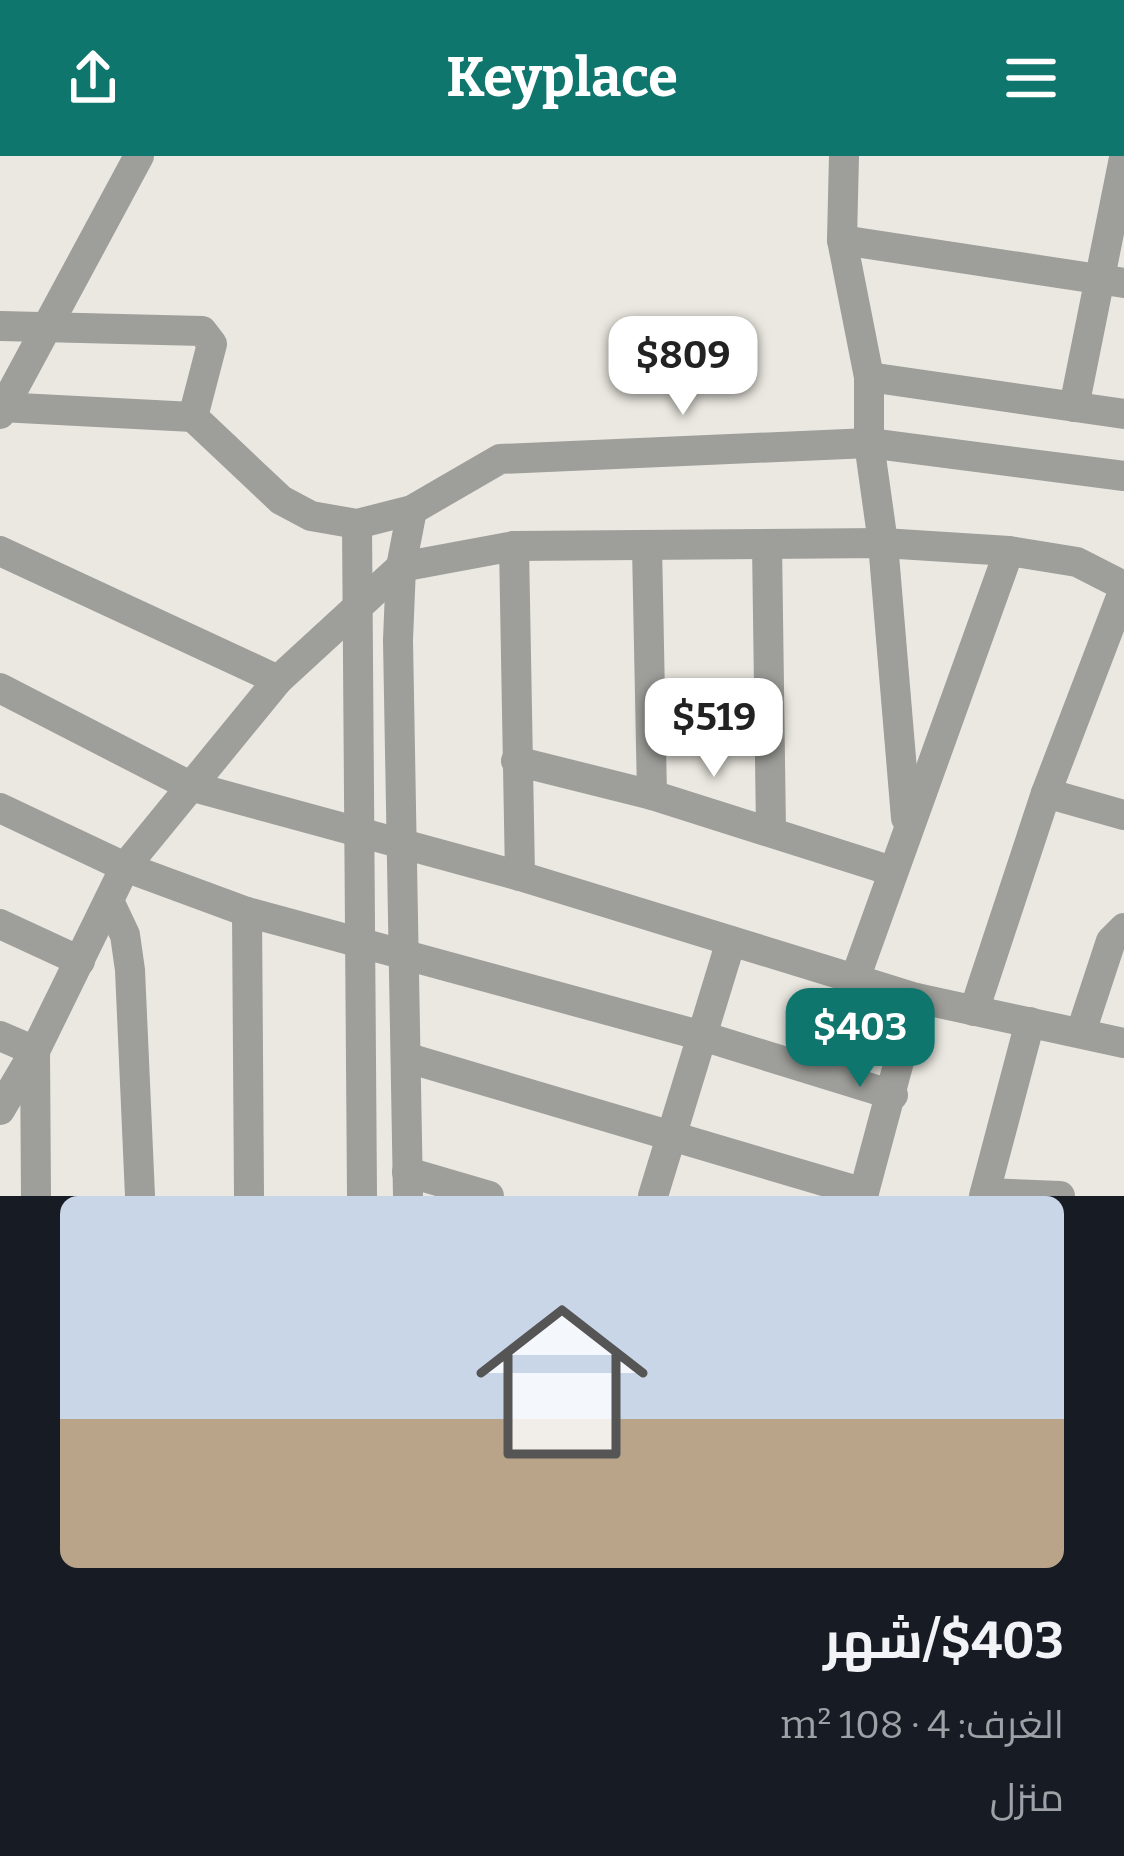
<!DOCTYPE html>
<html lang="ar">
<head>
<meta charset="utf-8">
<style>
	:root { --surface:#171b24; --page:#20242c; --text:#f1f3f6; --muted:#9ea1a6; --accent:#0f766e }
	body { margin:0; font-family:Bitter,Cairo,serif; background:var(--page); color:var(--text); direction:rtl; height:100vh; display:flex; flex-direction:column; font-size:45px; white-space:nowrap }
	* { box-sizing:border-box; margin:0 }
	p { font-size:39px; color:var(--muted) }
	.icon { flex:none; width:66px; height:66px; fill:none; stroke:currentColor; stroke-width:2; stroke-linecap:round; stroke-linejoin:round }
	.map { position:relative; height:1040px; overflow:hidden; direction:ltr }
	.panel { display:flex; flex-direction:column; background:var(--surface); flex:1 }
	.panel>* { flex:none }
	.price { position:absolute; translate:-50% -102px; padding:0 27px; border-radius:24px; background:#fff; color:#222; font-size:39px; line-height:78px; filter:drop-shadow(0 3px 6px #0008) }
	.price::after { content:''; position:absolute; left:50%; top:72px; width:36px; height:27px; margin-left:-18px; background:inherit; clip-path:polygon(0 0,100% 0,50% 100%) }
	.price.active { background:var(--accent); color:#fff }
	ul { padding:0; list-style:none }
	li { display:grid; align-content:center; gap:24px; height:636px; padding:0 60px }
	li span { display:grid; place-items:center; height:372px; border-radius:18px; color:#555 }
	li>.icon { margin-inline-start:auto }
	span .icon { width:216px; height:216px; fill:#fffc; stroke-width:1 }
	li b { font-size:51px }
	header { display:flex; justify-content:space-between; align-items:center; height:156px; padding:0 60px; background:var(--accent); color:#fff; font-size:54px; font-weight:700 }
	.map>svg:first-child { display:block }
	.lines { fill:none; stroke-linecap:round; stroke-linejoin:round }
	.minor { stroke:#9e9e9a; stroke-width:30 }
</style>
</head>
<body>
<header><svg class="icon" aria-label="menu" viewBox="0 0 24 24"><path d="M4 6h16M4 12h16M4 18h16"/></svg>Keyplace<svg class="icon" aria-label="share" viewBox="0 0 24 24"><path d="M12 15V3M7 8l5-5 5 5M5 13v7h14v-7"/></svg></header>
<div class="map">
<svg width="1124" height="1040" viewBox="0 0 1124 1040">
	<rect width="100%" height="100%" fill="#eae8e0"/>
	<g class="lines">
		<g class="minor">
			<path d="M844,0L842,84L869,221V287L883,387L906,662"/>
			<path d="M842,84L1124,127"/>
			<path d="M0,170L202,175L212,188L193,261L281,344L311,360L357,368L412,354L500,303L869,287L1124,320"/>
			<path d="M869,221L1124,258"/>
			<path d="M0,251L193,261"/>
			<path d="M1074,251L1124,2"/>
			<path d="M0,258L139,0"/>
			<path d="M357,368L362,1040"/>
			<path d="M767,388L771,675"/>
			<path d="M514,390L520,720"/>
			<path d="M647,390L652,639"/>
			<path d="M0,395L278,524"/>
			<path d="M0,532L190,630L520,720L855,823L1009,395"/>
			<path d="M516,605L652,639L892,715"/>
			<path d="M1046,637L1124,659"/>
			<path d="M0,652L125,711L247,756L699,879L893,939"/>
			<path d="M109,745L125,779L130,814L140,1040"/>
			<path d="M247,756L249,1040"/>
			<path d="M0,768L80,805"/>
			<path d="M855,823L916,842L1124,887"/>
			<path d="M974,855L1046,637L1124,433"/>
			<path d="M1081,876L1111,785L1124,772"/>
			<path d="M0,880L35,895L36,1040"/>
			<path d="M408,902L864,1037"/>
			<path d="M0,954L35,895L125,711L278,524L401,411L514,390L883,387L1009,395L1077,406L1124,430"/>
			<path d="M407,1016L489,1040"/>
			<path d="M985,1037L1060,1040"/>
			<path d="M408,1040L398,484L401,411L412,354"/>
			<path d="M653,1040L731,785"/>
			<path d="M863,1040L916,842"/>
			<path d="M984,1040L1030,866"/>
		</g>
	</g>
</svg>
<b class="price" style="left:683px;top:262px">$809</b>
<b class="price" style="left:714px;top:624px">$519</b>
<b class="price active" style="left:860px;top:934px">$403</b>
</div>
<section class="panel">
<ul>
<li><span style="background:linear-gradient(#c9d6e8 60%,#b9a48a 0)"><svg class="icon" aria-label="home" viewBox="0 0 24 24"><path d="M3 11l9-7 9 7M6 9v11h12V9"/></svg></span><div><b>$403/شهر</b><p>الغرف: 4 · 108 m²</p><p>منزل</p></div></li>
</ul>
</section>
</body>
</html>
